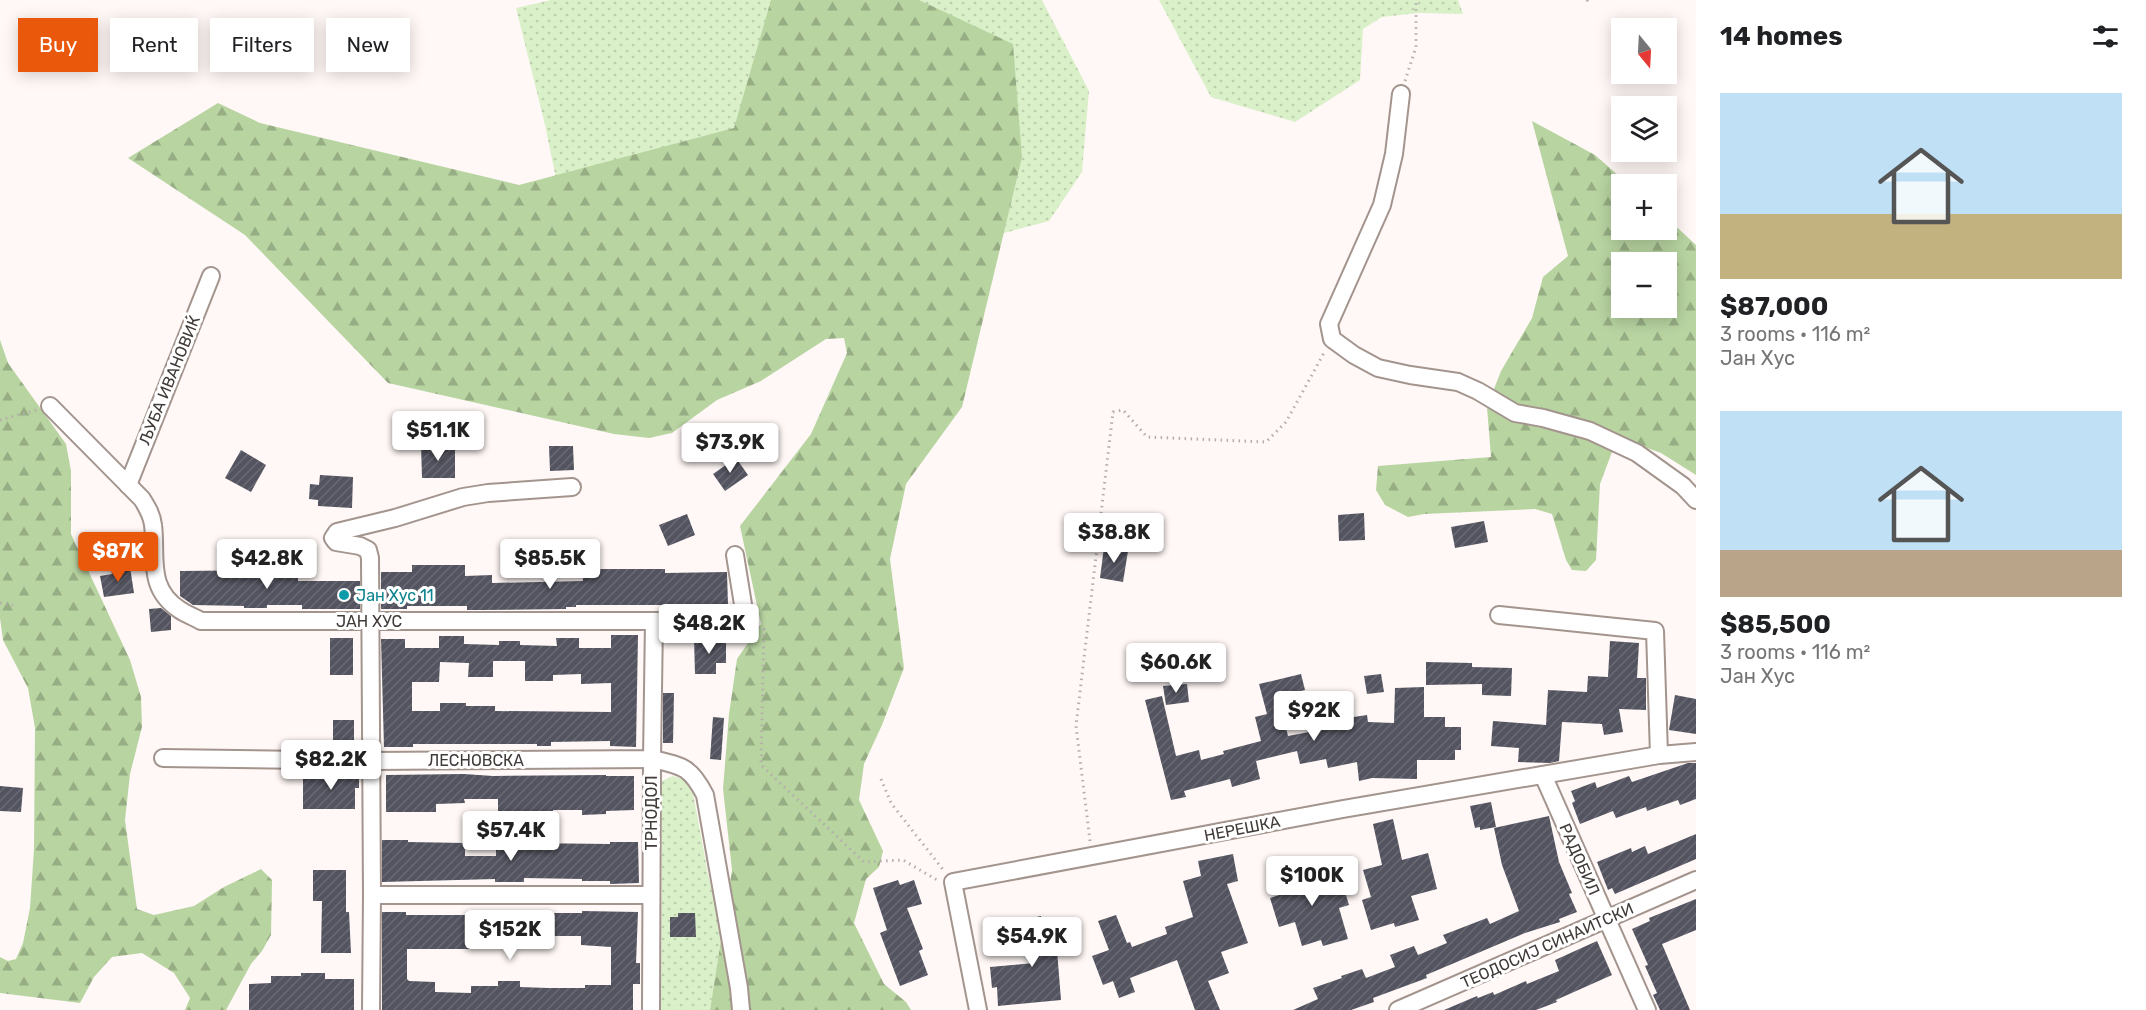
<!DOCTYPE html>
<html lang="en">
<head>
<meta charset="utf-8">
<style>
	:root { --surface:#fff; --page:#f6f6f6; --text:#202124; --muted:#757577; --accent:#ea580c }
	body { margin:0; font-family:Rubik,sans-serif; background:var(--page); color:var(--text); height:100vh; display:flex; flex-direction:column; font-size:22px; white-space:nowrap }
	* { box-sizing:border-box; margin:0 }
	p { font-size:20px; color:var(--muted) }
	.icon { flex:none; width:33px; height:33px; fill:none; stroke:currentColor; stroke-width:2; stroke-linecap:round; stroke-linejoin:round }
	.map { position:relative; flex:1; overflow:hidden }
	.panel { display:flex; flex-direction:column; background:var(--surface); width:450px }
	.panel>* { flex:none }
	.banner { position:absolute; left:18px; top:18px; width:570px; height:54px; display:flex; gap:12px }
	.needle { width:39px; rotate:162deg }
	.controls { position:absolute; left:1611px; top:18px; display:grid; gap:12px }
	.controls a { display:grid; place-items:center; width:66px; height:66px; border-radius:0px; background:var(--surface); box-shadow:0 3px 15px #0003; font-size:30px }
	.price { position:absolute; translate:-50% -51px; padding:0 14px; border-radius:6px; background:#fff; color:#222; font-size:20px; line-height:39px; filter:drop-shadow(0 2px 3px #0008) }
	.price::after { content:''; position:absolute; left:50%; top:36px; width:18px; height:14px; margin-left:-9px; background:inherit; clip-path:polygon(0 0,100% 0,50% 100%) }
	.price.selected { background:var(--accent); color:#fff }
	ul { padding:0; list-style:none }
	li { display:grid; align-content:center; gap:12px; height:318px; padding:0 24px }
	li span { display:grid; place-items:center; height:186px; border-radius:0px; color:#555 }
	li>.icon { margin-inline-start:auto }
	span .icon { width:108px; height:108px; fill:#fffc; stroke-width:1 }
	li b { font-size:26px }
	h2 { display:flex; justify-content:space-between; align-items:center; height:72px; padding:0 24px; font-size:26px }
	.chip { padding:0 21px; border-radius:0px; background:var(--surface); box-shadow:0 3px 15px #0003; font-size:21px; line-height:54px }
	.chip.selected { background:var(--accent); color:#fff }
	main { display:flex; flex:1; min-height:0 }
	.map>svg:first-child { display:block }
	.grass { fill:url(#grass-dots) }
	.forest { fill:url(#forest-firs); fill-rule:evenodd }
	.building { fill:url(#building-hatch); fill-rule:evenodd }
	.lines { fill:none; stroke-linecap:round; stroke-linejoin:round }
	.minor-casing { stroke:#a3948e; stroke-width:20 }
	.path { stroke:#b4adab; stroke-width:3; stroke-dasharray:1.5 4.5; stroke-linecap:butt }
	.minor { stroke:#fff; stroke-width:16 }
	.culture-dot { fill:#0f9aa8; stroke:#fff; stroke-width:2 }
	.labels { text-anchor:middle; stroke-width:6; stroke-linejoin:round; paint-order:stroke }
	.street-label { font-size:16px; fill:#403a38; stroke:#fff }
	.culture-label { font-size:16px; fill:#0d838f; stroke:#fff; text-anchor:start }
</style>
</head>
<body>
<main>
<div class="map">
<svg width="1696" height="1010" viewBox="0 0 1696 1010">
	<defs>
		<pattern id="grass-dots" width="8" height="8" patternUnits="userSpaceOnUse" patternTransform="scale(1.5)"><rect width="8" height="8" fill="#daf0c9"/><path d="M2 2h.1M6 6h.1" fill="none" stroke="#bccfad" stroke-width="1.8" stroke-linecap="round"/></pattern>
		<pattern id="forest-firs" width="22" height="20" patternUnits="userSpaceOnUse" patternTransform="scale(1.5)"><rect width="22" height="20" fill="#b8d4a1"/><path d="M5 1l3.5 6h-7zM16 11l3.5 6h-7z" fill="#97ad84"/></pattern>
		<pattern id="building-hatch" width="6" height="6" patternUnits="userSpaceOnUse" patternTransform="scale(1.5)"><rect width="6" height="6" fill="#535460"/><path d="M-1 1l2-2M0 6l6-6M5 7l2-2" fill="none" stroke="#6a6a74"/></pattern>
	</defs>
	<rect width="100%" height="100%" fill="#fff8f6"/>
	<g class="grass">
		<path d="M551,0H1042L1089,91L1082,172L1049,221L915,257H572L545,125L516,8Z"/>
		<path d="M1159,0H1458L1463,14L1419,13L1382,17L1363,29L1360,80L1295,122L1211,97Z"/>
		<path d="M673,776L685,780L693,793L708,874L722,935L710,1010H661L662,834L660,786L662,781Z"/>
	</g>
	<g class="forest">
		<path d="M771,0H919L1013,44L1022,157L962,407L906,484L890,559L904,668L882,725L864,764L859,800L883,851L879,867L866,879L854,923L884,984L906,1002L911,1010H710L732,870L723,789L729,714L737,659L761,624L740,526L811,434L847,353L844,338L826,339L761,381L717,400L672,433L649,438L614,434L388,383L245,235L128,158L218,103L260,123L519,185L734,128Z"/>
		<path d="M1532,121L1595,155L1628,184H1622V230H1666L1667,218L1696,245V475L1661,453L1631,442L1612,452L1600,484L1596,560L1586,571L1572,570L1566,560L1552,514L1535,509L1424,514L1408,517L1385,505L1376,490L1378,466L1491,457L1487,407L1501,371L1532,318L1543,277L1568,256ZM1622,262H1666V308H1622Z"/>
		<path d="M0,340L8,363L66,444L71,471V534L130,660L141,697L142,727L130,774L125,820L137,909L154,915L194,906L224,887L261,869L272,880L271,935L262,951L251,964L226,1010H185L190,998L174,973L142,953L112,957L94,977L80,1003L0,993V957L8,961L16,959L23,943L30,908L34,849L35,728L28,688L3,640L0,618Z"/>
	</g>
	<g class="building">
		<path d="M421,446H455V478H422Z"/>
		<path d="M549,446H573L574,470L550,471Z"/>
		<path d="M241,450L266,465L251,492L225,478Z"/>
		<path d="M736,458L748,475L725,491L713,474Z"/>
		<path d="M320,475L353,477L352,508L318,506V500L309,499L310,484L319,485Z"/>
		<path d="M1364,513L1365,540L1339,541L1338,515Z"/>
		<path d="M687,514L695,535L668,546L659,525Z"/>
		<path d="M1484,521L1488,542L1455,548L1451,527Z"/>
		<path d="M1104,547L1128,551L1123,582L1100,578Z"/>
		<path d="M412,565H465V576L492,575V583L583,581L582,569H665V573L727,572L728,605H576V607H566V609L480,610H467V606H407V609H381V572H412Z"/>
		<path d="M130,567L134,593L104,597L100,576L112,574L111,569Z"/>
		<path d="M274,568H298V581H360V609H302V605H267V608H244V606L193,605L180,596V571L274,570Z"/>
		<path d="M161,608L171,616V630L151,632L149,609Z"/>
		<path d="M611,635H638L636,747L610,746V741L551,742V746H537V744H413V747H384L381,639H405V648H439V636H464V644L499,645V641H520V645L557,646L556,638H579V648H611ZM493,661H525V681H553V675L581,674V684L611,683V712L495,711V706H466V703H440V711H412V682H439L440,662L469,663L468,677H493Z"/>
		<rect x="330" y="638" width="23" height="37"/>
		<path d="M694,638H726V663H716V674H695Z"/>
		<path d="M1610,641L1639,643L1637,678H1646V710L1619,709L1623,732L1604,735L1602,724L1562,722L1559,761L1550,763L1518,762L1519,748L1491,746L1493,721L1546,725L1548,690L1587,692L1588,676L1608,677Z"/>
		<path d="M1426,662L1472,663V667L1512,668L1511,696L1482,695V684L1426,685Z"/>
		<path d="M1301,674L1305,690L1278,696L1288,736L1320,730L1318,719L1346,714L1347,718L1367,715L1368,722L1394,723L1395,688L1424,687V717H1445V727H1461V750H1455V760H1417V779L1372,778L1359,781L1357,762L1328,768L1326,759L1300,764L1297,751L1256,761L1260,779L1232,787L1230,779L1184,791L1186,797L1171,800L1145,700L1162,696L1176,756L1199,750L1201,760L1224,754L1223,751L1261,741L1255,717L1267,714L1259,684Z"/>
		<path d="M1381,674L1384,692L1367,694L1364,676Z"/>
		<path d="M1187,684L1189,702L1166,705L1163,686Z"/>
		<path d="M663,693H674L673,743H663Z"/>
		<path d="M1675,695L1696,699V734L1669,730Z"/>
		<path d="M713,717L724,718L721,760L710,759Z"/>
		<rect x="333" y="720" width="21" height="22"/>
		<path d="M1688,763H1696V799L1680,805L1678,800L1647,811L1646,807L1616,818L1613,811L1580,824L1572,803L1575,801L1571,791L1595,782L1597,788L1629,776L1632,782Z"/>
		<path d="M330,772L359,773V788H355V809H303V776H330Z"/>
		<path d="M464,774L493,776L606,775V776H634V810L606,811V814L582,815V810H553V814H498V799H464L465,803L436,804V812H386V775Z"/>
		<path d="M0,786L23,788L21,812L0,811Z"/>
		<path d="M1491,802L1496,827L1480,830V827L1475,828L1470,806Z"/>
		<path d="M1549,816L1559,862L1572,893L1569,894L1577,912L1559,919L1560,922L1525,933L1426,975L1427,978L1373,998L1374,1002L1351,1010H1293L1318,999L1313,988L1342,978L1341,976L1362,969L1366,978L1395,967L1390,955L1414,946L1418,955L1447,943L1443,935L1487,918L1490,924L1519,911L1502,865L1494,828Z"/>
		<path d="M1393,819L1402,860L1428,853L1437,889L1411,896L1419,920L1395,927L1394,923L1371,930L1362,900L1371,897L1363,870L1382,865L1373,824Z"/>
		<path d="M1696,834V859L1615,894L1612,888L1608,890L1597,862L1631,848L1632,852L1645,846L1648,854Z"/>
		<path d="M496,838H525V843L610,844V842H638L639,883L610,884V881H582V879L524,878V882H495V879L382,882V840H408V842L465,843V856H496Z"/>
		<path d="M1233,854L1238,881L1227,884L1248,943L1221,952L1229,973L1208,981L1220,1010H1195L1177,960L1130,978L1135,992L1119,998L1113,981L1103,985L1092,956L1109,950L1098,921L1116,915L1127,943L1130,942L1132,947L1167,934L1165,927L1193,917L1183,881L1201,876L1198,861Z"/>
		<path d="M1297,856L1306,886L1340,876L1349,905L1339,908L1348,939L1323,946L1321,940L1302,946L1295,922L1279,927L1270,898L1292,891L1283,860Z"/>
		<path d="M313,870H346V912H349L351,953H321L322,901H313Z"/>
		<path d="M898,880L900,885L914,880L922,904L907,908L923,949L919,951L928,975L900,986L880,933L887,930L873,888Z"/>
		<path d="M1696,899V930L1662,944L1690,1010H1660L1653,995L1657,993L1645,966L1648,965L1632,929L1650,921L1649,918Z"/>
		<path d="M582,911L638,912L636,963H640V984H633V1010H382V912H406V915H468V913H582ZM549,936H581V945L611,947V985H585V988H548L520,987V981H498V986H471V993L435,992V982L409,981L407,979V949H493V947H521V944H548Z"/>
		<path d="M678,913H695L696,937H670V917H678Z"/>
		<path d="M1041,916L1042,922L1056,919L1063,949L1057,950L1061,1000L998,1006L997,987L992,988L990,967L1034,963L1023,920Z"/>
		<path d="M1597,941L1612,975L1556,1000L1557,1002L1536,1010H1444L1477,996L1478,998L1493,992L1494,995L1526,981L1527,984L1559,971L1555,960Z"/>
		<path d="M301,973H325V979H354V1010H249V984L271,983V976H301Z"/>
	</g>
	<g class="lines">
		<g class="minor-casing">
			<g id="minor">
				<path d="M1401,94L1394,154L1382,205L1329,324L1332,339L1354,355L1378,368L1410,375L1458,382L1478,391L1515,413L1543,418L1590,431L1637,453L1683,486L1696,500"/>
				<path d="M50,406L142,499C147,507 152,515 153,525C157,556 146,588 180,610C186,614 194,617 201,621H654L746,623L735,555"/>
				<path d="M128,485L211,276"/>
				<path d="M1499,615L1655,631L1659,755"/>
				<path d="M163,758L372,761L652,759L654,621"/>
				<path d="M1543,775L1647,1010"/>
				<path d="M372,895H651"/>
				<path d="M371,1010L372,895L370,558L368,550L360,546L336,542L333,538L337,532L395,518L463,497L488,493L572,487"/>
				<path d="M651,1010L652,759C682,766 690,766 705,795L739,988L741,1010"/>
				<path d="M978,1010L953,882L1343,809L1659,755L1696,752"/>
				<path d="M1398,1010L1696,880"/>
			</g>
		</g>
		<g class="path">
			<path d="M1587,0L1588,2"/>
			<path d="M1405,81L1416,47V0"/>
			<path d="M0,420L37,410"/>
			<path d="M0,603L13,605"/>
			<path d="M758,627L764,629L761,765L864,862L903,860L937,880"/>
			<path d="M881,779L891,803L944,871"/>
			<path d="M1090,841L1076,726L1113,412L1123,410L1147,437L1266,442L1286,422L1325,351"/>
		</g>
		<use href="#minor" class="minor"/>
	</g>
	<circle class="culture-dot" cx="344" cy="595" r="6"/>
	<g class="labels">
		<g class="street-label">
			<text transform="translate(169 380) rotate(-68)" y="6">ЉУБА ИВАНОВИЌ</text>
			<text x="369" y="627">ЈАН ХУС</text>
			<text x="476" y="766">ЛЕСНОВСКА</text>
			<text transform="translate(651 813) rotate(-90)" y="6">ТРНОДОЛ</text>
			<text transform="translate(1242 828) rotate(-11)" y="6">НЕРЕШКА</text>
			<text transform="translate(1580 859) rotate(66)" y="6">РАДОБИЛ</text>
			<text transform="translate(1547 945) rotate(-24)" y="6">ТЕОДОСИЈ СИНАИТСКИ</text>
		</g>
		<g class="culture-label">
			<text x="356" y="601">Јан Хус 11</text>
		</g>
	</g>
</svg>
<div class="controls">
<a><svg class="needle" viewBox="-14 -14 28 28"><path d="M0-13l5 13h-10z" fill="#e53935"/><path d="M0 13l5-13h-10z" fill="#757577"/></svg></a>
<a><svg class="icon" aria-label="layers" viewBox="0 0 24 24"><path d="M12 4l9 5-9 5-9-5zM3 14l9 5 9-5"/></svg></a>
<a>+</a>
<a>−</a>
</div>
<b class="price" style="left:438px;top:462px">$51.1K</b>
<b class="price" style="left:730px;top:474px">$73.9K</b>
<b class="price" style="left:1114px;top:564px">$38.8K</b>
<b class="price selected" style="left:118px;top:583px">$87K</b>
<b class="price" style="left:267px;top:590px">$42.8K</b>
<b class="price" style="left:550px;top:590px">$85.5K</b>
<b class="price" style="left:709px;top:655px">$48.2K</b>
<b class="price" style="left:1176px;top:694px">$60.6K</b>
<b class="price" style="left:1314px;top:742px">$92K</b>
<b class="price" style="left:331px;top:791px">$82.2K</b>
<b class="price" style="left:511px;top:862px">$57.4K</b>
<b class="price" style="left:1312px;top:907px">$100K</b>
<b class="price" style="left:510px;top:961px">$152K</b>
<b class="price" style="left:1032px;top:968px">$54.9K</b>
<div class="banner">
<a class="chip selected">Buy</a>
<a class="chip">Rent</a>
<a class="chip">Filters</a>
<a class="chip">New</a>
</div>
</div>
<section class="panel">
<h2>14 homes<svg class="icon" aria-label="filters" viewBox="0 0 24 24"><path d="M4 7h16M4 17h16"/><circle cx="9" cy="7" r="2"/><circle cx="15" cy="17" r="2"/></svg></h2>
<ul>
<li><span style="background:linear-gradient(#bfe0f5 65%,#c2b280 0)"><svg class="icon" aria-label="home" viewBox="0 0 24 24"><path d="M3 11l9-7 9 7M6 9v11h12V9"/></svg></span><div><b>$87,000</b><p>3 rooms · 116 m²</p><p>Јан Хус</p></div></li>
<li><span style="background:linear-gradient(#bfe0f5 75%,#b9a48a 0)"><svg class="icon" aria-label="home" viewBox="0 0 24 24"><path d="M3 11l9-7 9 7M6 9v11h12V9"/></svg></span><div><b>$85,500</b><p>3 rooms · 116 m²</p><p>Јан Хус</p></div></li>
</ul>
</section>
</main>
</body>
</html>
